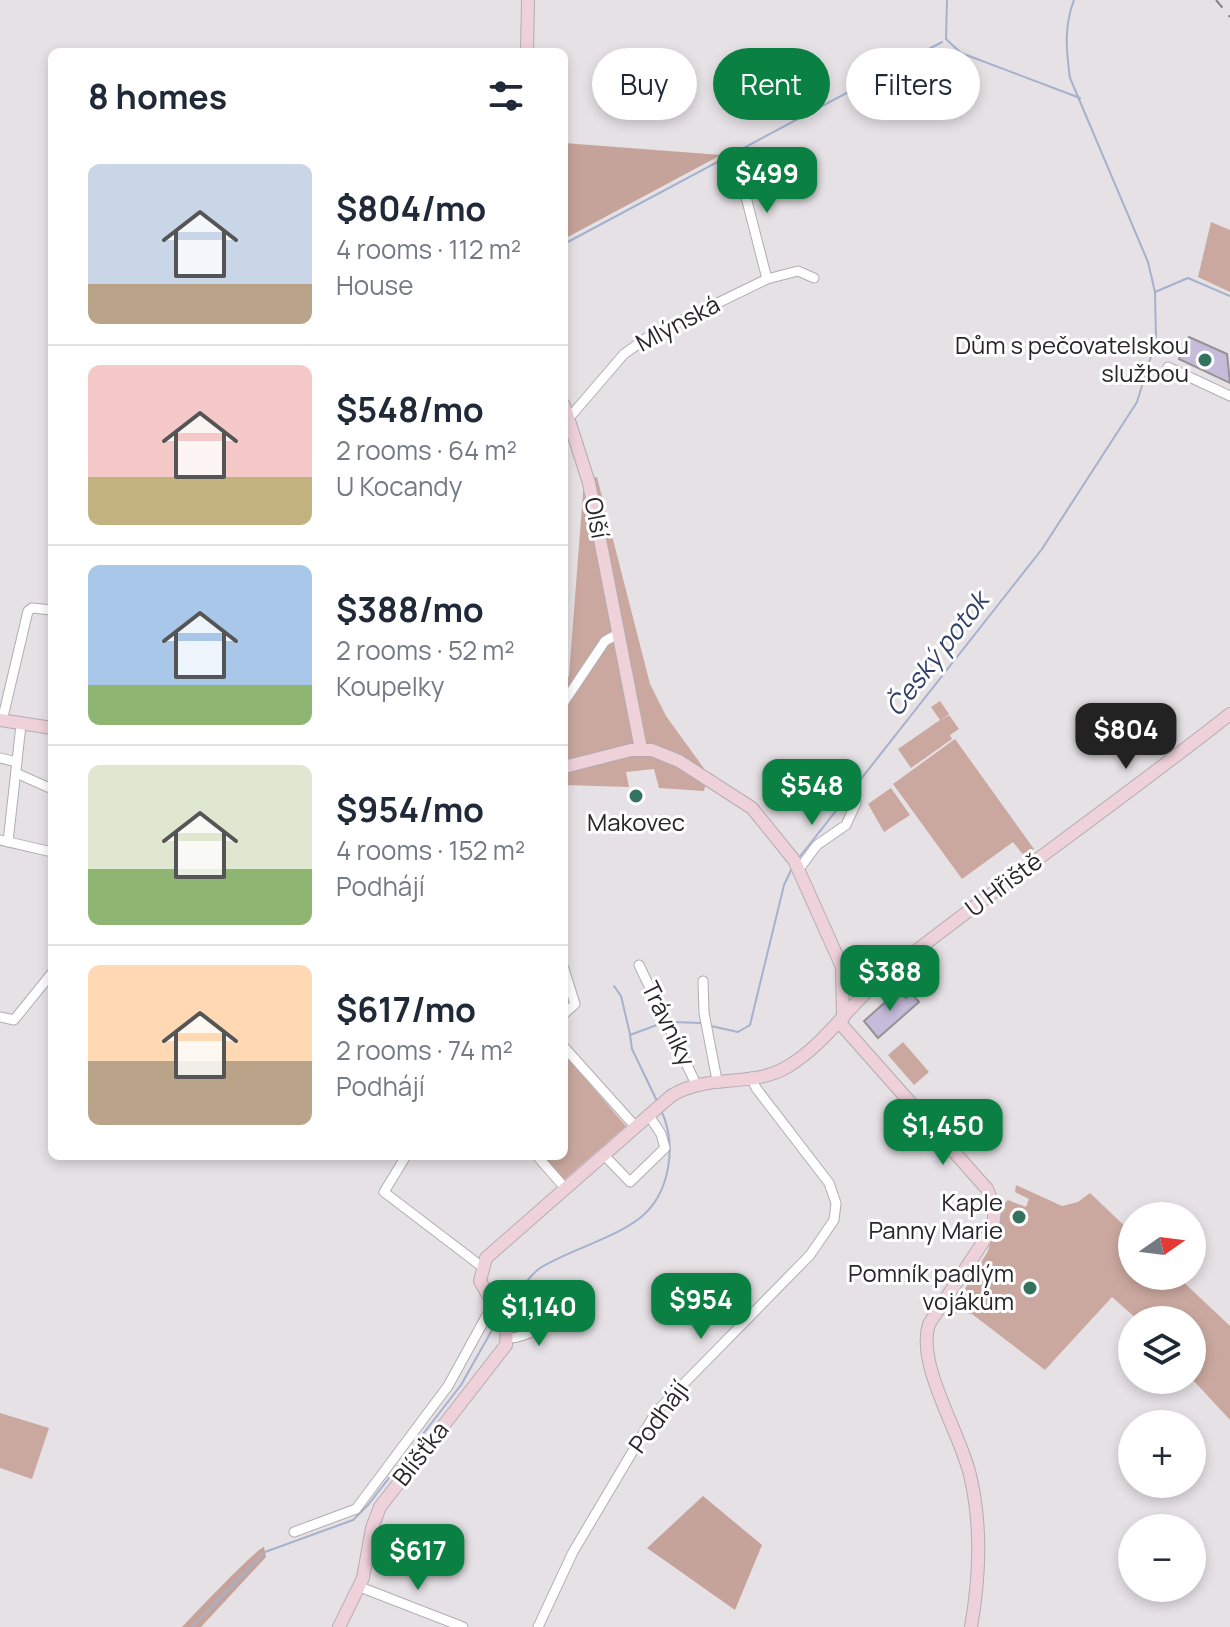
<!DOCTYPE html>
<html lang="en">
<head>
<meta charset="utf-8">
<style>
	:root { --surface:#fff; --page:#f6f6f7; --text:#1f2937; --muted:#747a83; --line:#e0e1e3; --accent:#0b8043 }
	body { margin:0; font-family:Manrope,sans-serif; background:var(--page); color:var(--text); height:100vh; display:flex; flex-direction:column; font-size:30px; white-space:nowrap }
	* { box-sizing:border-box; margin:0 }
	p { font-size:26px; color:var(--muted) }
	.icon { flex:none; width:44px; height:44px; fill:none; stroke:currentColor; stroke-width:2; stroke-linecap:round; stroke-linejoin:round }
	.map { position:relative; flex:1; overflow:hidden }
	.details { position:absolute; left:48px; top:48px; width:520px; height:1112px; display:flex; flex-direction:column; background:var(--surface); border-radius:12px; box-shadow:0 4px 12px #0003 }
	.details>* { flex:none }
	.banner { position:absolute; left:592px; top:48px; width:518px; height:72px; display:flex; gap:16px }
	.needle { width:52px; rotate:76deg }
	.fabs { position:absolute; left:1118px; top:1202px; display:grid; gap:16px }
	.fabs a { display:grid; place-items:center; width:88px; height:88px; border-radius:50%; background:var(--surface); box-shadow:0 4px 12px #0003; font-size:40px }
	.price { position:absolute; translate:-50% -68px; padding:0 18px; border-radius:16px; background:var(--accent); color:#fff; font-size:26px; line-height:52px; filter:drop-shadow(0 2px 4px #0008) }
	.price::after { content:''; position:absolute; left:50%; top:48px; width:24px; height:18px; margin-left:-12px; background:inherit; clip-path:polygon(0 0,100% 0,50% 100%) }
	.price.current { background:#222; color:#fff }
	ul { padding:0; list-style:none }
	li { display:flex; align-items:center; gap:24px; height:200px; padding:0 40px }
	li+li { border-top:2px solid var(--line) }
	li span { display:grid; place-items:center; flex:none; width:224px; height:160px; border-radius:12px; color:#555 }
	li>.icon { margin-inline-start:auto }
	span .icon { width:96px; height:96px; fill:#fffc; stroke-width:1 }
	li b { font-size:34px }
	h2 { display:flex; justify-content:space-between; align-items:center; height:96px; padding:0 40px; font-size:34px }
	.tag { padding:0 28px; border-radius:36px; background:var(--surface); box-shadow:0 4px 12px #0003; font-size:28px; line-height:72px }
	.tag.current { background:var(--accent); color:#fff }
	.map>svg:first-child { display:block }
	.green { fill:#caa89f }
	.forest { fill:#c6a39a }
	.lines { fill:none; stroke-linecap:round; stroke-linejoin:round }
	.stream { stroke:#a5b1cd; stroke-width:2 }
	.building { fill:#c6bcda; stroke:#949297; stroke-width:2 }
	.street-casing { stroke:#b2adb1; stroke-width:11 }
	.secondary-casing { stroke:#b2adb1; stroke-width:14 }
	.street { stroke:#fff; stroke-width:9 }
	.secondary { stroke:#efd1da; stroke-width:12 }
	.rail { stroke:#848083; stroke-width:2; stroke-dasharray:10 10; stroke-linecap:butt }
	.poi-dot { fill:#33725f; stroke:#fff; stroke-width:3 }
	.labels { text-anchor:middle; stroke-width:6; stroke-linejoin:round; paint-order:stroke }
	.street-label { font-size:24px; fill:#282628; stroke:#fff }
	.poi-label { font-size:24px; fill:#282628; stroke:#fff; text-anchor:end }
	.water-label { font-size:26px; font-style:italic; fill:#314069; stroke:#fff }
</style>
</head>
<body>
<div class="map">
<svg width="1230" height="1627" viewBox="0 0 1230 1627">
	<rect width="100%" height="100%" fill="#e6e1e5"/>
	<g class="green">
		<path d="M1211,222L1230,230V292L1198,277Z"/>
		<path d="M597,477L650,684L666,716L708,774L704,791L659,788L654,769L626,772L629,787L564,785V684L569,676L584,480Z"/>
		<path d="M940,701L949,714L940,721L949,715L959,729L950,735L952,739L911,768L898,749L940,720L931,707Z"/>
		<path d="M955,739L1034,849L1024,856L1013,842L962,879L893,784Z"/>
		<path d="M891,788L910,815L884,832L868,804Z"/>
		<path d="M903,1042L929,1072L914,1085L888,1055Z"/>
		<path d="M564,1054L626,1126L564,1180L543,1156H564Z"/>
		<path d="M1016,1185L1062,1206L1078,1202L1090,1193L1132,1233V1276H1177L1230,1326V1420L1192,1379V1320H1138L1112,1297L1045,1370L972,1314L959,1312L948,1317L988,1251L999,1208L1008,1200L1026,1207L1029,1199L1015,1192Z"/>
		<path d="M0,1413L49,1428L32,1479L0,1468Z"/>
	</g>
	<g class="forest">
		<path d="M564,143L721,155L564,239Z"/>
		<path d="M703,1496L762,1545L735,1610L647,1548Z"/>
		<path d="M264,1547L266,1557L201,1627H182C193,1615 256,1549 264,1547Z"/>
	</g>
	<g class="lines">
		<g class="stream">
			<path d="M947,0L946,39L961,53L1080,98"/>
			<path d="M564,244L942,42"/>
			<path d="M1155,292L1188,278L1230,296"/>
			<path d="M798,859L1042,549L1137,402L1156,340L1155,292L1148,262L1070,78C1066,50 1064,26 1074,0"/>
			<path d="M614,986L621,996L630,1034"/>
			<path d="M672,1022L701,1023"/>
			<path d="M711,1026L738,1032L750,1025L784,885L792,868"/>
			<path d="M657,1101L632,1049L630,1035L662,1023"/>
			<path d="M505,1311C515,1298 526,1278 540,1268C571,1249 611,1240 640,1218C671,1193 677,1144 661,1110"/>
			<path d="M192,1627L265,1552L353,1520L368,1505L461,1385L496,1323"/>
		</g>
	</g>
	<g class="building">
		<path d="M1189,337L1227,354L1230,383L1179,359Z"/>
		<path d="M899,990L906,998L911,993L919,1002L878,1038L864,1021Z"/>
	</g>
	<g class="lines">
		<g class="street-casing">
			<g id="street">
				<path d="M736,158L767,279"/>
				<path d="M741,179L756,175"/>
				<path d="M1168,367L1230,396"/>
				<path d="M569,418L624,354L648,337L767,279L798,271L814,278"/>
				<path d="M564,702L605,641L618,634"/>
				<path d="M2,721L28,611L32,608L52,610"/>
				<path d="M0,758L17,762"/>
				<path d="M16,773L52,789"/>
				<path d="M0,840L52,852"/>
				<path d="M8,842L21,725"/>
				<path d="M799,869L817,845L846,825L856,803"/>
				<path d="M639,965L696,1084"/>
				<path d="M564,969L575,1004L564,1014"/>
				<path d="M703,981L704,1013L717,1080"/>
				<path d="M0,1017L14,1020L52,973"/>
				<path d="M564,1047L635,1126"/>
				<path d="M603,1154L630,1182L665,1148L661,1134L648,1114"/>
				<path d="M406,1156L384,1192L481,1266"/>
				<path d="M537,1156L565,1188"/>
				<path d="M508,1338C532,1339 555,1311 577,1322"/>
				<path d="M294,1532L356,1509L448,1386L492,1306"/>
				<path d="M360,1587L463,1627"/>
				<path d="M538,1627L573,1552L656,1412L810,1255L834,1220L836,1203L829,1183L756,1088L751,1077"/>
			</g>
		</g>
		<g class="secondary-casing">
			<g id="secondary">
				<path d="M527,52L528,0"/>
				<path d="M564,405L589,483L641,749"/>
				<path d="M0,720L52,728"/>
				<path d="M564,767L631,750H652L679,761L752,808L794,860L842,967L843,1018"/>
				<path d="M842,967L860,978H882"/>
				<path d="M839,1022L987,1189L995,1209L993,1227L929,1324C916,1365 960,1432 970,1475C982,1525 980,1576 971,1627"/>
				<path d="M339,1627L363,1578L372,1528L380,1507L506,1345L507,1329L480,1281L486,1258L671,1096C707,1073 752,1088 787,1067C826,1044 850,1003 885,975C998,886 1117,803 1230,714"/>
			</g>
		</g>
		<use href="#street" class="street"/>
		<use href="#secondary" class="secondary"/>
		<path class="rail" d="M1216,0L1230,17"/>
	</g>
	<g class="poi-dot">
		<circle cx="1205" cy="360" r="8"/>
		<circle cx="636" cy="796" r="8"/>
		<circle cx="1019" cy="1217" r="8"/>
		<circle cx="1030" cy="1288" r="8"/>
	</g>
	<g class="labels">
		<g class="street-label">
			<text transform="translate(678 324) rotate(-28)" y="8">Mlýnská</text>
			<text transform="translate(596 518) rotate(79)" y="8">Olší</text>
			<text transform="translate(1004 885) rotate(-37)" y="8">U Hřiště</text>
			<text transform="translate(668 1024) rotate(64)" y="8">Trávníky</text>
			<text transform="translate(659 1417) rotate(-54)" y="8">Podhájí</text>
			<text transform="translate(421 1454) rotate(-52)" y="8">Blíšťka</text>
		</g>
		<g class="poi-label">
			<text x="1189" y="354">Dům s pečovatelskou<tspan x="1189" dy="28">službou</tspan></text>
			<text x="636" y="831" text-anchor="middle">Makovec</text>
			<text x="1003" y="1211">Kaple<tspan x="1003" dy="28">Panny Marie</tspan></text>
			<text x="1014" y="1282">Pomník padlým<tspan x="1014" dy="28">vojákům</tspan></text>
		</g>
		<g class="water-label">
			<text transform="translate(937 654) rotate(-52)" y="9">Český potok</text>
		</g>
	</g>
</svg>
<div class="fabs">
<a><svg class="needle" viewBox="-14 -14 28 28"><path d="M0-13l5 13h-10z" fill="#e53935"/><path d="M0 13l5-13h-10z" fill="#747a83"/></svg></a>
<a><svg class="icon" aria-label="layers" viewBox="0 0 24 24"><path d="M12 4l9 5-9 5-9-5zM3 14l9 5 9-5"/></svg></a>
<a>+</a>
<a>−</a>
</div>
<b class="price" style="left:767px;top:215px">$499</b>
<b class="price current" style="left:1126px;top:771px">$804</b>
<b class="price" style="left:812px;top:827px">$548</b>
<b class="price" style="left:890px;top:1013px">$388</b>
<b class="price" style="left:943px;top:1167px">$1,450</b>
<b class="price" style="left:701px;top:1341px">$954</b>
<b class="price" style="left:539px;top:1348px">$1,140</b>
<b class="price" style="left:418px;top:1592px">$617</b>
<div class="banner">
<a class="tag">Buy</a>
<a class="tag current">Rent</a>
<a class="tag">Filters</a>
</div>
<section class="details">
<h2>8 homes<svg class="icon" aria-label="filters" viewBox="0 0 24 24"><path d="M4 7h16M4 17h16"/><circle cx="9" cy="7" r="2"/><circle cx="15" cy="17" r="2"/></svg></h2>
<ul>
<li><span style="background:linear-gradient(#c9d6e8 75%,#b9a48a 0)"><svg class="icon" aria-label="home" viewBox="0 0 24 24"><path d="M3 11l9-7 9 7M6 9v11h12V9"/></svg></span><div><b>$804/mo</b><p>4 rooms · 112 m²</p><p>House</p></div></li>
<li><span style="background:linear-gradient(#f6c9c9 70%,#c2b280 0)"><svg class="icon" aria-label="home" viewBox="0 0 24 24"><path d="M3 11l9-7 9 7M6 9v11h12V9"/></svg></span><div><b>$548/mo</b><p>2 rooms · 64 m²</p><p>U Kocandy</p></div></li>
<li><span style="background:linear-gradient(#a9c7e8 75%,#8fb573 0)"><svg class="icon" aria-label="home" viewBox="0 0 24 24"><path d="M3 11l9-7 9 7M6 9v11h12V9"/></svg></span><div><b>$388/mo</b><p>2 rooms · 52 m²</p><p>Koupelky</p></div></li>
<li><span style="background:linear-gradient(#dfe7d0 65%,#8fb573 0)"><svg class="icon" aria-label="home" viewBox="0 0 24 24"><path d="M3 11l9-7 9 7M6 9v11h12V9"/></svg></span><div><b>$954/mo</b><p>4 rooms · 152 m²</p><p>Podhájí</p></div></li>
<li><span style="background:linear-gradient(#ffd9b3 60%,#b9a48a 0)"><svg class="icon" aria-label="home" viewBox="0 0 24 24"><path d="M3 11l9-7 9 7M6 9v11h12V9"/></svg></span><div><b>$617/mo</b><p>2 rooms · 74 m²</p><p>Podhájí</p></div></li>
</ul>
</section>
</div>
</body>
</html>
